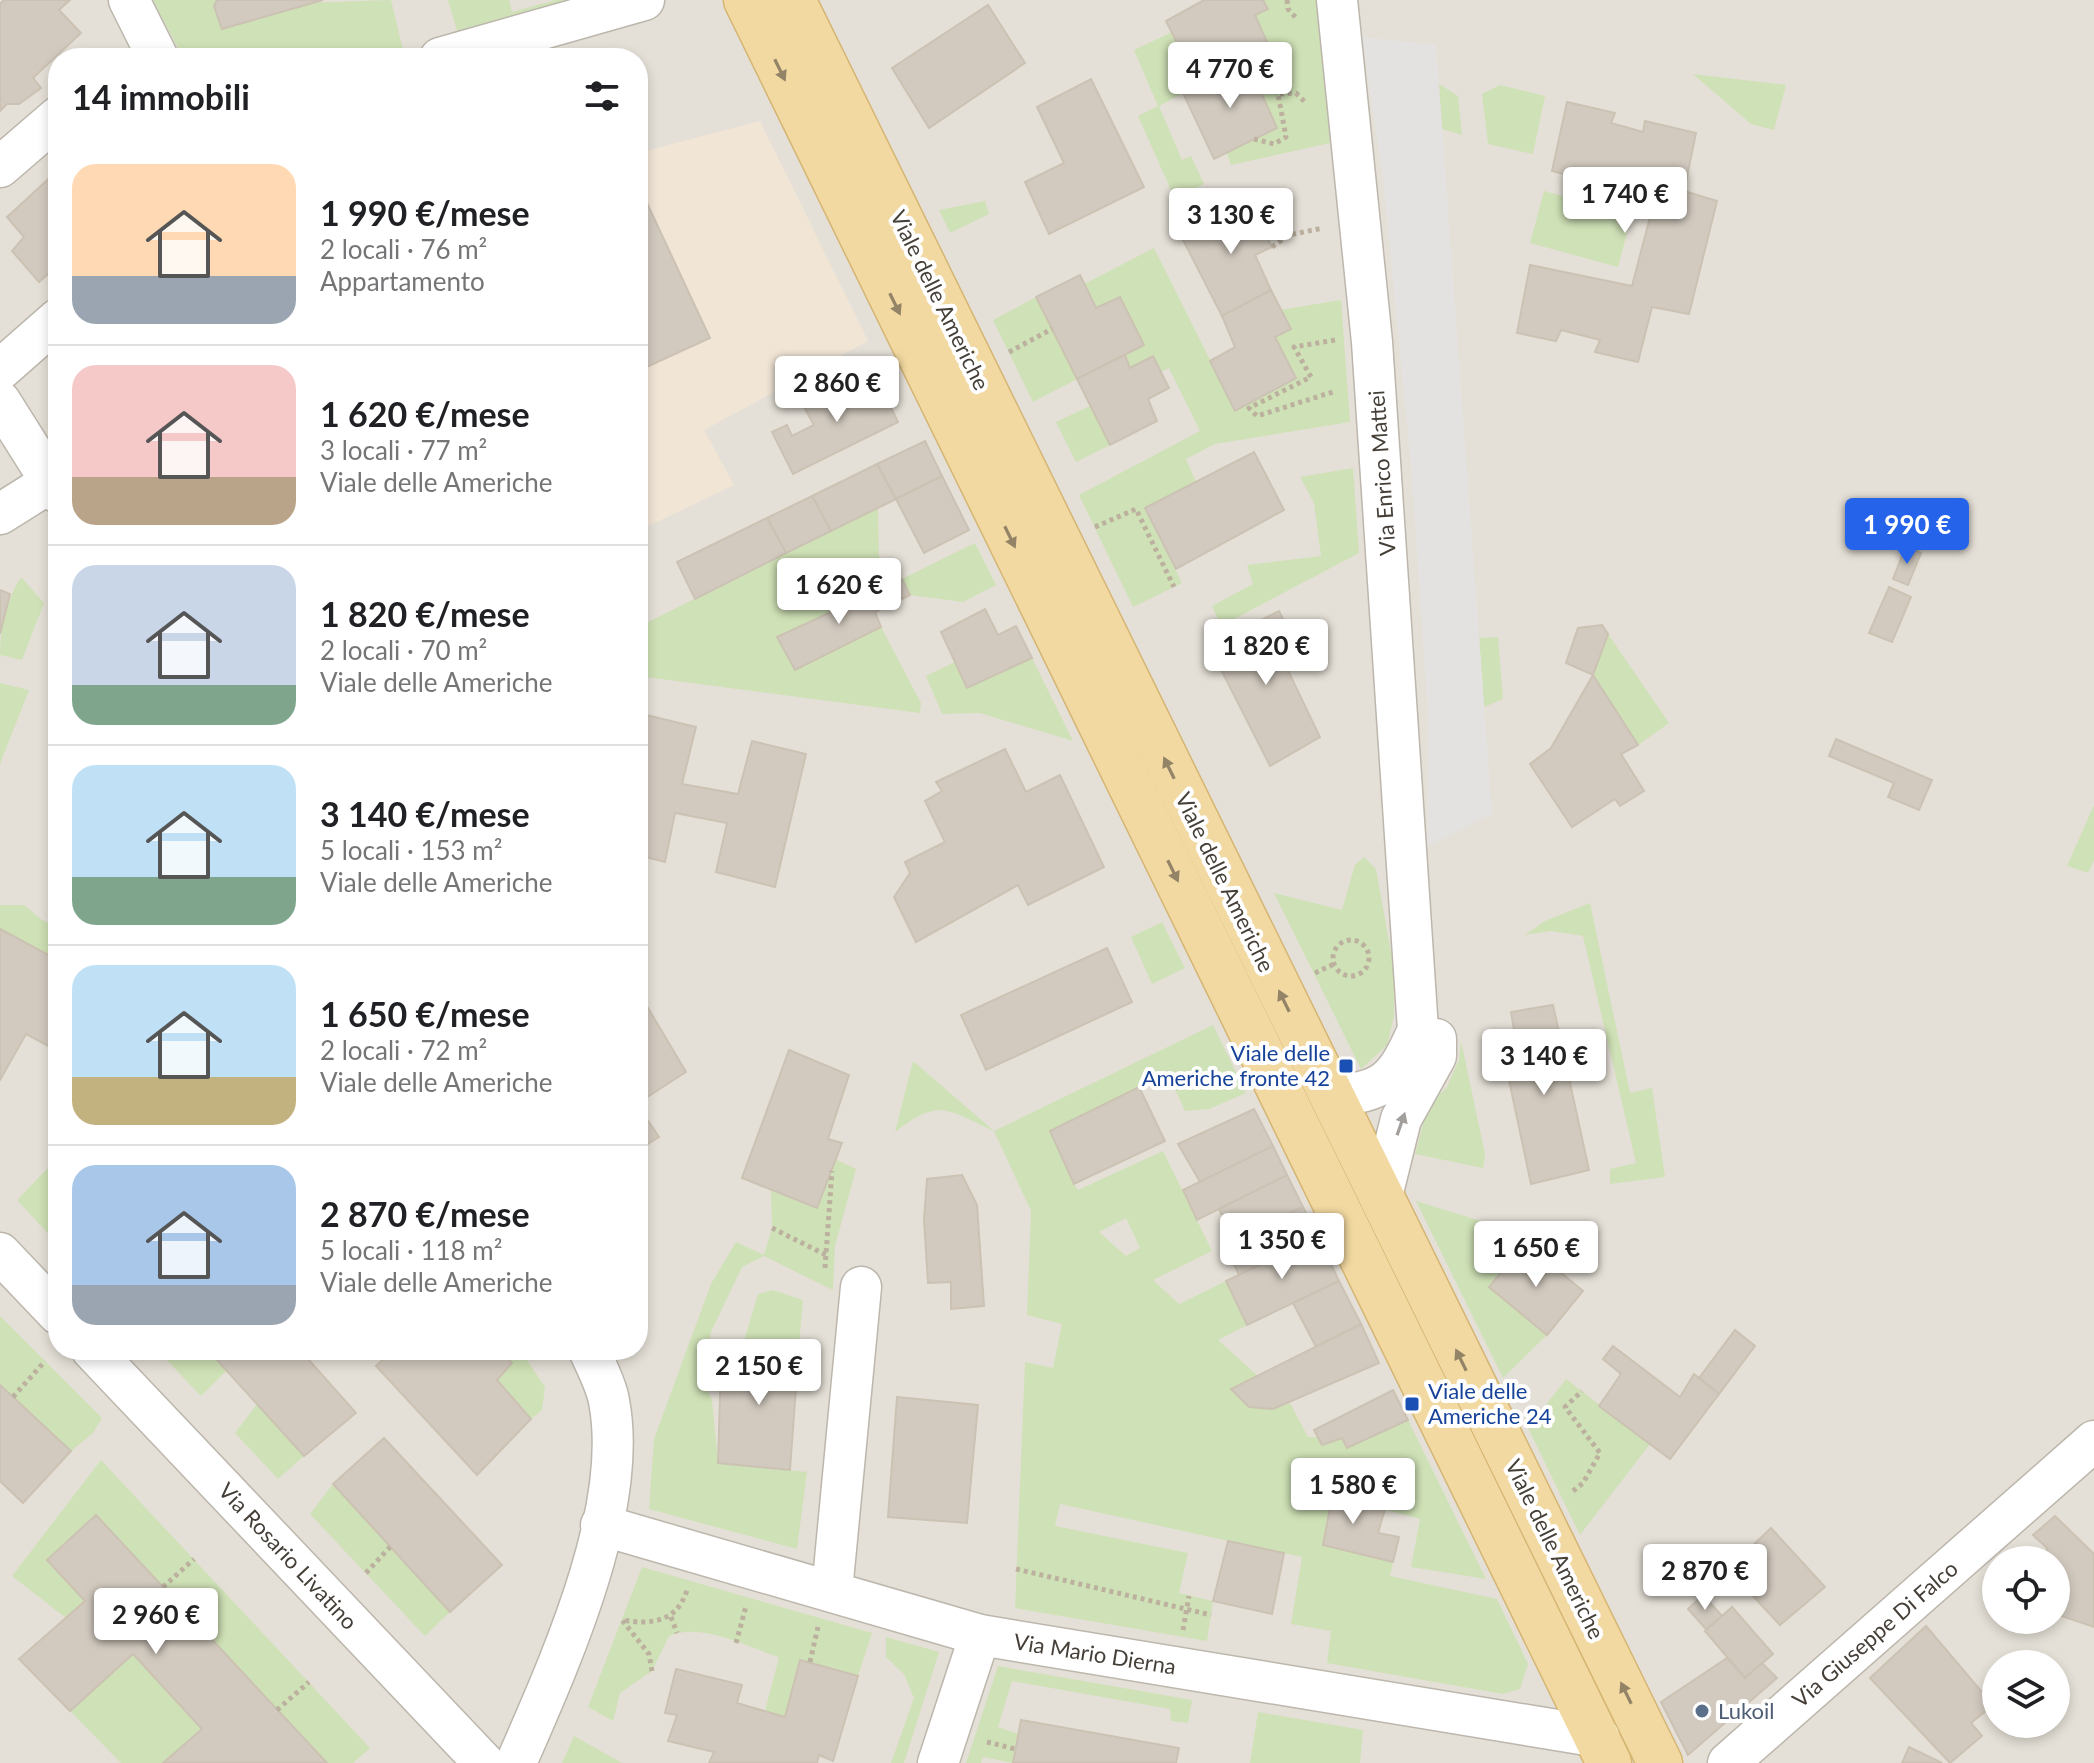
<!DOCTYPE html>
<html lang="it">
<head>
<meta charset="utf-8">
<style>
	:root { --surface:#fff; --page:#f2f2f2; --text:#202124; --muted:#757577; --line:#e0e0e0; --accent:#2563eb }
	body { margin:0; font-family:Lato,sans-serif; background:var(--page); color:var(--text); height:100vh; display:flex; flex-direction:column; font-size:30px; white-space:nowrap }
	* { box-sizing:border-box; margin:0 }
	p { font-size:26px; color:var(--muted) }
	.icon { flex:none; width:44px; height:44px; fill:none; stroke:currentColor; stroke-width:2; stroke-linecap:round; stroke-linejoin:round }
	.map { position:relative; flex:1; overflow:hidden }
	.panel { position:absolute; left:48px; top:48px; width:600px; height:1312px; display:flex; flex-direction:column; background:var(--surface); border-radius:32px; box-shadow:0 4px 12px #0003 }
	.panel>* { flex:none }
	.fabs { position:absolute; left:1982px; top:1546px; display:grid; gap:16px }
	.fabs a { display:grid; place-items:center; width:88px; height:88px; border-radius:50%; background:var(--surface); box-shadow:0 4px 12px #0003; font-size:40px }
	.price { position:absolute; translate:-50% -68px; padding:0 18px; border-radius:8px; background:#fff; color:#222; font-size:26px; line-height:52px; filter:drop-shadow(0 2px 4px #0008) }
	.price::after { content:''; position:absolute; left:50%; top:48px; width:24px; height:18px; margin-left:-12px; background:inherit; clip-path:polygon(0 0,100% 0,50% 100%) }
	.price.current { background:var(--accent); color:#fff }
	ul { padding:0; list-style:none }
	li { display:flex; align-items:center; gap:24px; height:200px; padding:0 24px }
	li+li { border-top:2px solid var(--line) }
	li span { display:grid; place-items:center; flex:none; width:224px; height:160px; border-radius:24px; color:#555 }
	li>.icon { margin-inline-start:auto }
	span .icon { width:96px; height:96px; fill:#fffc; stroke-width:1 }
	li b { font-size:34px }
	h2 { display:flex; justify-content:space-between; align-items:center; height:96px; padding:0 24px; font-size:34px }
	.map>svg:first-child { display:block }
	.residential { fill:#e5e0d7; fill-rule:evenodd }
	.commercial { fill:#f1e5d6 }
	.green { fill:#cfe1b6; fill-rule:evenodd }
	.parking { fill:#e4e2e0 }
	.building { fill:#d2cabf; stroke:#ccc2b3; stroke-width:2 }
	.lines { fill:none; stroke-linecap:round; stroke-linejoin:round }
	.minor-casing { stroke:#bcb6ac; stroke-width:43 }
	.major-casing { stroke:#d5b573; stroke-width:47 }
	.path { stroke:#bcb19f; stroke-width:5; stroke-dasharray:4 4; stroke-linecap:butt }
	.minor { stroke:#fff; stroke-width:40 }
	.major { stroke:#f2d9a1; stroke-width:44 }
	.oneway { fill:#938467 }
	.oneway2 { fill:#a29f9c }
	.transit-dot { fill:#1a4fb4; stroke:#fff; stroke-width:3 }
	.service-dot { fill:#5c6f8a; stroke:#fff; stroke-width:3 }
	.labels { text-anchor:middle; stroke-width:8; stroke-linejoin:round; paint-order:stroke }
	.street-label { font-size:22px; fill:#453f38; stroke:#fff }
	.transit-label { font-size:22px; fill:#164399; stroke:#fff; text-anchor:end }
	.service-label { font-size:22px; fill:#4e5e75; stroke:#fff; text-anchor:start }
</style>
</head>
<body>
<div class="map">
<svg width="2094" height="1763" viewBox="0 0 2094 1763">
	<rect width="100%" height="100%" fill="#f2efe8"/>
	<path class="residential" d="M0,0H2094V1763H0ZM58,58H638V1350H58ZM1996,1560H2056V1620H1996ZM1996,1664H2056V1724H1996Z"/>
	<path class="commercial" d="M760,121L868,341L704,430L734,485L638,531V153Z"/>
	<g class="green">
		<path d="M153,0H217L214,6L391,0L404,54L389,58H183Z"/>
		<path d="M448,0H509L512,12L556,0H590L459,38Z"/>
		<path d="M1263,0H1320L1330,143L1231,165L1227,153L1277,128L1247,61L1270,49L1255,15L1268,9Z"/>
		<path d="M1172,32L1185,59L1170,68L1183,93L1159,106L1182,160L1191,156L1204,184L1175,199L1138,116L1158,106L1134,50Z"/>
		<path d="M1693,74L1786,85L1774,130L1751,124Z"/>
		<path d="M1439,84L1458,96L1462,135L1442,129Z"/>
		<path d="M1500,85L1545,96L1533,154L1488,144L1482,94Z"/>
		<path d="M1544,191L1632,214L1618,267L1530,243Z"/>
		<path d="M985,201L989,214L950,233L939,210Z"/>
		<path d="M1154,248L1235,410L1296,378L1275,337L1280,310L1341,300L1350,422L1215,444L1186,459L1196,482L1145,508L1182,583L1133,607L1079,495L1200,431L1169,368L1161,372L1153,356L1130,368L1125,355L1144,345L1120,297L1096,308L1084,284Z"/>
		<path d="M1036,297L1077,379L1033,402L993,320Z"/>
		<path d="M1090,406L1110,445L1076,462L1056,422Z"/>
		<path d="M1353,468L1359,553L1221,626L1212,606L1253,584L1247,565L1321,556L1314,503L1300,477Z"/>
		<path d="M878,508L879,556L891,584L778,637L795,670L881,627L921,703L920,713L638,676V627Z"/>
		<path d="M975,543L996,585L963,602L910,595L902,579Z"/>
		<path d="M21,577L44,603L22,660L0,655C0,627 6,601 21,577Z"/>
		<path d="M1608,634L1669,723L1638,745L1593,675Z"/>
		<path d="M1498,637L1503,699L1484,707L1479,638Z"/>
		<path d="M1032,658L1073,741L980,713L942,714L926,676L955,662L967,688Z"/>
		<path d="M0,683L29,690L0,764Z"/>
		<path d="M2094,805V860L2088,873L2067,866Z"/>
		<path d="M1364,857L1376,869L1394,969V1016L1387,1045L1361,1069L1274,893L1342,910L1355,865Z"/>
		<path d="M1590,903L1630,1093L1652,1088L1665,1177L1610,1184V1169L1636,1163L1583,936L1551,931L1525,935L1545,921Z"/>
		<path d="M0,905H24L42,920L58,927V960L0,929Z"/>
		<path d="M1162,922L1185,968L1152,984L1131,937Z"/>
		<path d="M1213,1025L1246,1093L1209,1109L1185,1111L1170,1078L1139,1087L1051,1131L1074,1184L1078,1190L1163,1151L1212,1251L1153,1280L1179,1304L1226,1281L1247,1325L1218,1340L1258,1376L1273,1409L1290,1403L1308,1437L1342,1438L1347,1447L1408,1420L1486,1579L1411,1567L1420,1519L1306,1488L1330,1508L1323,1544L1393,1562L1390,1576L1497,1599L1528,1664L1520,1689L1503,1694L1327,1663L1331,1631L1291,1624L1302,1557L1060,1504L1055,1526L1188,1553L1179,1593L1213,1601L1207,1641L1015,1608L1025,1362L1053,1368L1062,1324L1027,1315L1031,1211L994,1131C947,1110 940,1097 895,1132L913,1061L994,1131ZM1126,1218L1140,1248L1126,1256L1099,1232Z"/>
		<path d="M1461,1041L1485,1154L1483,1168L1415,1154L1428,1106L1447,1087L1459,1060Z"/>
		<path d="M835,1159L856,1169L835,1246L833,1290L764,1256L742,1267L711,1332L705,1384L712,1400L718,1463L807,1472L797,1549L649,1509L654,1439L711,1284L736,1242L764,1255L772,1228L771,1190L817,1208Z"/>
		<path d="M48,1168L58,1177V1244L17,1200Z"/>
		<path d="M1416,1201L1529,1236L1489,1287L1547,1335L1503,1378Z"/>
		<path d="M773,1290L803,1300L799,1346L744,1341L758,1294Z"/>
		<path d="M0,1316L102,1418L93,1433L71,1451L0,1385Z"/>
		<path d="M157,1350H208L227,1370L201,1396Z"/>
		<path d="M500,1350H520L545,1387L542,1410L531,1419L497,1380L511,1363Z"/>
		<path d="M1566,1379L1650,1444L1580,1535L1528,1428Z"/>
		<path d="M257,1404L304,1456L278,1479L235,1433Z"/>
		<path d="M101,1460L370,1748L353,1763H327L96,1516L47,1560L85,1601L66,1618L12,1576Z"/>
		<path d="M333,1484L450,1612L425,1636L310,1514Z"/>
		<path d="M642,1567L872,1633L858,1676L800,1660L785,1717L765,1711L779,1657C747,1647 702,1622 669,1636L652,1671L620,1693L613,1721L588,1707Z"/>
		<path d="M886,1637L939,1652L904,1763H891L914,1698L904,1674L886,1657Z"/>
		<path d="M133,1654L202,1729L163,1763H121L70,1711Z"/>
		<path d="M998,1666L1192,1700L1188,1723L1171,1721L1170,1709L1012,1681L998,1727L1018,1734L1013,1763L983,1757L981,1763H966Z"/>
		<path d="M1258,1712L1363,1730L1360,1763H1250Z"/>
		<path d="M574,1736L622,1763H562Z"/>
	</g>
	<path class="parking" d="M1362,37L1436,45L1492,814L1427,847L1428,716L1411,465L1383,178Z"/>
	<g class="building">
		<path d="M4,0H70L59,10L81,33L33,78L41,88L19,104H7L0,111V4Z"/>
		<path d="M217,0H323L222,29L214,6Z"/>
		<path d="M1204,0H1263L1268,9L1255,15L1270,49L1183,93L1170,67L1185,59L1166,21Z"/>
		<path d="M988,5L1025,63L929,128L892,68Z"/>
		<path d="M1247,61L1277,128L1214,159L1183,93Z"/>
		<path d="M1091,79L1144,187L1049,234L1025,182L1064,163L1037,107Z"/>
		<path d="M1567,102L1615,113L1611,123L1643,132L1645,121L1696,133L1684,191L1717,201L1689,314L1652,307L1638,362L1595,352L1600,340L1561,330L1556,341L1517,333L1530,265L1632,286L1655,198L1552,171Z"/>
		<path d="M58,170V265L39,282L12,251L24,237L7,217Z"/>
		<path d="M1248,199L1272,247L1255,255L1271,290L1222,316L1181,236Z"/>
		<path d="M646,201L710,338L638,371V204Z"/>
		<path d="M1080,275L1096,308L1120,297L1144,345L1077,379L1036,297Z"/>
		<path d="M1271,290L1291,329L1275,337L1296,378L1235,411L1210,361L1235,347L1222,316Z"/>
		<path d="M1125,355L1130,368L1153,356L1169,388L1148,399L1157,421L1110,445L1077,379Z"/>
		<path d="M874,373L898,422L793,474L772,432L787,425L792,436L814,425L804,407Z"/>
		<path d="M925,441L942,476L896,499L877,464Z"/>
		<path d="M1254,452L1284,510L1176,569L1145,508Z"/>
		<path d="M877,464L896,499L831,531L812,496Z"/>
		<path d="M942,476L969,530L924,553L896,499Z"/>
		<path d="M812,496L831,531L786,553L767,518Z"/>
		<path d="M767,518L786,553L695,599L677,562Z"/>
		<path d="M1906,546L1921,553L1908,585L1893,579Z"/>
		<path d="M902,579L910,595L875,612L881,627L795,670L777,637Z"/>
		<path d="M1889,587L1911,597L1892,642L1869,633Z"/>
		<path d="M0,590L10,594L0,634Z"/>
		<path d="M985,609L998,635L1016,626L1032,658L967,688L941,632Z"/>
		<path d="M1279,611L1297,647L1281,656L1320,737L1270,766L1209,646Z"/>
		<path d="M1602,625L1608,634L1593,675L1566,663L1578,628Z"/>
		<path d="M1593,675L1638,745L1621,754L1644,791L1620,806L1615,799L1572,827L1530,764L1551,748Z"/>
		<path d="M638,713L696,727L682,784L738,794L752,741L806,754L775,887L716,872L727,823L675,813L665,862L638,855Z"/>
		<path d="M1836,739L1932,780L1919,810L1888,797L1894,783L1829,756Z"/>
		<path d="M1005,749L1026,792L1060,775L1104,867L1028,905L1018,885L916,942L894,897L910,873L905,862L945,842L925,801L942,791L936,782Z"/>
		<path d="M0,929L58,960V1051L26,1034L0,1080Z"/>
		<path d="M1107,948L1132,1002L986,1070L961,1015Z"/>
		<path d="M638,991L686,1072L638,1103Z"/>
		<path d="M1553,1005L1589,1170L1531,1184L1502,1047L1516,1042L1511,1012Z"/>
		<path d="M789,1050L849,1075L828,1139L842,1143L817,1208L742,1178Z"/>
		<path d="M1139,1087L1165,1141L1074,1184L1050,1131Z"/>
		<path d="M638,1106L659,1137L638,1150Z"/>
		<path d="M1254,1109L1273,1146L1200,1182L1178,1144Z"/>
		<path d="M1273,1146L1287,1175L1197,1220L1183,1190Z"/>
		<path d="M962,1175L977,1205L984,1306L951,1309V1282L928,1283L924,1220L927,1179Z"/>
		<path d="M1287,1175L1303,1207L1234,1240L1219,1209Z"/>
		<path d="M1303,1207L1318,1237L1239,1275L1225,1245Z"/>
		<path d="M1318,1237L1339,1281L1247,1325L1226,1281Z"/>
		<path d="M1525,1243L1583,1291L1547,1335L1489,1287Z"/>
		<path d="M1339,1281L1361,1324L1316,1347L1293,1303Z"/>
		<path d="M1361,1324L1379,1363L1273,1409L1249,1407L1231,1389Z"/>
		<path d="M1735,1330L1755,1346L1719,1394L1699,1378Z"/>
		<path d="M744,1341L799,1346L790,1470L718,1463L721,1364L742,1365Z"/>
		<path d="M1613,1346L1680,1397L1694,1374L1719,1394L1670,1459L1599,1406L1621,1374L1603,1359Z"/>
		<path d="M208,1350H300L356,1413L304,1456Z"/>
		<path d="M393,1350H469L474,1355L479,1350H500L512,1363L497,1380L531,1419L477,1475L376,1366Z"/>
		<path d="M0,1385L71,1451L23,1503L0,1481Z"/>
		<path d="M1393,1390L1408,1420L1347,1448L1342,1438L1322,1445L1314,1430Z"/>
		<path d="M897,1397L978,1405L967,1523L888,1517Z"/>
		<path d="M384,1438L502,1565L450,1612L333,1484Z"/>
		<path d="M1305,1487L1385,1509L1378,1533L1399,1537L1393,1562L1323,1545L1330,1508L1301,1504Z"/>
		<path d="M96,1515L163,1587L327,1763H163L202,1729L133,1654L70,1711L19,1659L85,1601L47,1560Z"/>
		<path d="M2055,1516L2094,1554V1627L2056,1614L2059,1592L2056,1590V1560H2043L2047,1548L2033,1535Z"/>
		<path d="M1771,1528L1825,1587L1780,1625L1728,1569Z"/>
		<path d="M1228,1541L1284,1553L1272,1614L1213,1601Z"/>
		<path d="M1703,1595L1722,1616L1706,1629L1688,1609Z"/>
		<path d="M1732,1607L1773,1654L1745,1678L1705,1631Z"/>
		<path d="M1926,1626L1993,1705L1971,1723L1982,1736L1950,1763L1870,1678Z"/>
		<path d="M1727,1658L1745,1678L1762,1663L1777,1678L1688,1755L1661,1702Z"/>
		<path d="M800,1660L858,1676L833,1761L819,1755L817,1763H709L714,1752L668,1741L677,1715L665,1713L676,1669L742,1685L737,1703L785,1717Z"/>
		<path d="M1021,1720L1179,1748L1176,1763H1013Z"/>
		<path d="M1909,1747L1942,1763H1902Z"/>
	</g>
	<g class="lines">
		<g class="minor-casing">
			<g id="minor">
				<path d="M129,0L158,58"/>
				<path d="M440,58L644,0"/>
				<path d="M0,167L58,117"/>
				<path d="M0,370L58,319"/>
				<path d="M0,401L58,493"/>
				<path d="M0,514L51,482"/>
				<path d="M1330,1095C1385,1094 1396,1079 1418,1030L1372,342L1337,0"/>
				<path d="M1381,1200L1401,1119L1436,1056V1039"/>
				<path d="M0,1253L58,1314"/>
				<path d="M92,1350L484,1763"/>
				<path d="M601,1525L980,1635L1599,1737"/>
				<path d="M832,1591L861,1287"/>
				<path d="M516,1763C559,1664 630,1510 609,1401C606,1384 596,1366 589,1350"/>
				<path d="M938,1763L980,1635"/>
				<path d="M1728,1763L2094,1441"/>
			</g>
		</g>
		<g class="major-casing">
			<g id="major">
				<path d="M746,0L1609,1763"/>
				<path d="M793,0L1660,1763"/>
			</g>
		</g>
		<g class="path">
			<path d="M1287,0L1288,9L1297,19"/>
			<path d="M1261,54L1278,94"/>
			<path d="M1254,139L1274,144L1286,137L1278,94L1296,93L1307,104"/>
			<path d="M1272,247L1289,235L1323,228"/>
			<path d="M1335,340L1294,347L1311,377L1249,408L1257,416L1336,391"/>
			<path d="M1009,352L1052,329"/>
			<path d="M1095,527L1136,509L1174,587"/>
			<circle cx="1351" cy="958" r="18"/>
			<path d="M1315,973L1334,964"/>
			<path d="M772,1228L826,1255"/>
			<path d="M825,1268L832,1171"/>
			<path d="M502,1352L504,1350"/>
			<path d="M13,1397L45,1361"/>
			<path d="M1573,1491L1583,1483L1600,1453L1565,1407L1582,1391"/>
			<path d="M1016,1569L1211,1615"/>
			<path d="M366,1573L390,1547"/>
			<path d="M163,1587L194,1559"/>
			<path d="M671,1617L677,1633"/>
			<path d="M1183,1630L1189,1596"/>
			<path d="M736,1643L746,1606"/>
			<path d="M810,1662L818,1627"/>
			<path d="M652,1671L649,1654L622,1620C652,1625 677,1622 687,1590"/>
			<path d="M277,1710L309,1682"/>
			<path d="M987,1742L1015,1749"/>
		</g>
		<use href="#minor" class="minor"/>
		<use href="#major" class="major"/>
	</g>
	<defs><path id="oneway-solid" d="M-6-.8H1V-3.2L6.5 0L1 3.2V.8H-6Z" transform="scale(2)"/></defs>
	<g class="oneway">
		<use href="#oneway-solid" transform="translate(780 70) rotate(64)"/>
		<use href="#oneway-solid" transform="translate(895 304) rotate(64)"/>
		<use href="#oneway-solid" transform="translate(1010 537) rotate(64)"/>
		<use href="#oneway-solid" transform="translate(1169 768) rotate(-116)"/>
		<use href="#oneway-solid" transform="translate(1173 871) rotate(64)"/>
		<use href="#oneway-solid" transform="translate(1284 1001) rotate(-116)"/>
		<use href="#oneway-solid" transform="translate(1461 1360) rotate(-116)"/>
		<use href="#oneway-solid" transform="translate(1626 1693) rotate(-116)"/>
	</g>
	<use class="oneway2" href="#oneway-solid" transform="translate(1401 1124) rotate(-71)"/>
	<g class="transit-dot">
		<rect x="1338" y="1058" width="16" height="16" rx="4"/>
		<rect x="1404" y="1396" width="16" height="16" rx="4"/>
	</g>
	<circle class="service-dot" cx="1702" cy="1711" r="8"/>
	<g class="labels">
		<g class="street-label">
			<text transform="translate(940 300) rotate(64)" y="8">Viale delle Americhe</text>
			<text transform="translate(1382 473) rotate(-94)" y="8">Via Enrico Mattei</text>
			<text transform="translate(1225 882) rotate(64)" y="8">Viale delle Americhe</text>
			<text transform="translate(1555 1549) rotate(64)" y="8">Viale delle Americhe</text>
			<text transform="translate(288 1556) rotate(47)" y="8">Via Rosario Livatino</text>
			<text transform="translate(1875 1634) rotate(-41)" y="8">Via Giuseppe Di Falco</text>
			<text transform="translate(1095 1654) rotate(9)" y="8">Via Mario Dierna</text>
		</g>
		<g class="transit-label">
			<text x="1330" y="1061">Viale delle<tspan x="1330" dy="25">Americhe fronte 42</tspan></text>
			<text x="1428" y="1399" text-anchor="start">Viale delle<tspan x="1428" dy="25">Americhe 24</tspan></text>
		</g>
		<g class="service-label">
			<text x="1718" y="1719">Lukoil</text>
		</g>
	</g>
</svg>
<div class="fabs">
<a><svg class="icon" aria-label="locate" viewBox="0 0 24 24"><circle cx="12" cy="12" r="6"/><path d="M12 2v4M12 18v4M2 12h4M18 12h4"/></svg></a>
<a><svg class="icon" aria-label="layers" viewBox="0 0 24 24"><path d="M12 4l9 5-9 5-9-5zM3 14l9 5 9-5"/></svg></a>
</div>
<b class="price" style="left:1230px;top:110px">4 770 €</b>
<b class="price" style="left:1625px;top:235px">1 740 €</b>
<b class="price" style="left:1231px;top:256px">3 130 €</b>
<b class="price" style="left:837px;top:424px">2 860 €</b>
<b class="price current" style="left:1907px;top:566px">1 990 €</b>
<b class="price" style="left:839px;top:626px">1 620 €</b>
<b class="price" style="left:1266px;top:687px">1 820 €</b>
<b class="price" style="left:1544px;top:1097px">3 140 €</b>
<b class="price" style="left:1282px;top:1281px">1 350 €</b>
<b class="price" style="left:1536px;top:1289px">1 650 €</b>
<b class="price" style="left:759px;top:1407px">2 150 €</b>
<b class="price" style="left:1353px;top:1526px">1 580 €</b>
<b class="price" style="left:1705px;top:1612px">2 870 €</b>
<b class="price" style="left:156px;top:1656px">2 960 €</b>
<section class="panel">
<h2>14 immobili<svg class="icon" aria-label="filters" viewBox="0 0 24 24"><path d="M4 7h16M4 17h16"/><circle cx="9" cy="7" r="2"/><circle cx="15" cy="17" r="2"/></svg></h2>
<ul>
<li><span style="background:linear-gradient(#ffd9b3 70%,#9aa5b1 0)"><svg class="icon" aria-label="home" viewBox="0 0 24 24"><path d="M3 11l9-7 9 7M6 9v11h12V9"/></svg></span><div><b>1 990 €/mese</b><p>2 locali · 76 m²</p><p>Appartamento</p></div></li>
<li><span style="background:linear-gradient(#f6c9c9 70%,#b9a48a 0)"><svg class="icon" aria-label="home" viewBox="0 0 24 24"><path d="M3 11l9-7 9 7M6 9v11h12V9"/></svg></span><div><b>1 620 €/mese</b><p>3 locali · 77 m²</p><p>Viale delle Americhe</p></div></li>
<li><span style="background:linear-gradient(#c9d6e8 75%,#7fa58c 0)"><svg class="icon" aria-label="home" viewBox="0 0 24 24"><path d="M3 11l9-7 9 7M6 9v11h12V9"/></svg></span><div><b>1 820 €/mese</b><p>2 locali · 70 m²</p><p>Viale delle Americhe</p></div></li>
<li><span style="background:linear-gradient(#bfe0f5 70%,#7fa58c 0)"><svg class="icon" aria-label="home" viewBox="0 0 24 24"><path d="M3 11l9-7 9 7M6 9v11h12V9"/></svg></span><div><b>3 140 €/mese</b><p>5 locali · 153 m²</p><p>Viale delle Americhe</p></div></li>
<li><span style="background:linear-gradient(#bfe0f5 70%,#c2b280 0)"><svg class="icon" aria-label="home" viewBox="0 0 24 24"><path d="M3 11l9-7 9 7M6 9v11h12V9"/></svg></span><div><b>1 650 €/mese</b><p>2 locali · 72 m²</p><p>Viale delle Americhe</p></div></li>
<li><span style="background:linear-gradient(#a9c7e8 75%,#9aa5b1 0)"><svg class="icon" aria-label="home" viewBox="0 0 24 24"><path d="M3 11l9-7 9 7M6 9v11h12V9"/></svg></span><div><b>2 870 €/mese</b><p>5 locali · 118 m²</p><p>Viale delle Americhe</p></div></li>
</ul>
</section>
</div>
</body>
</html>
